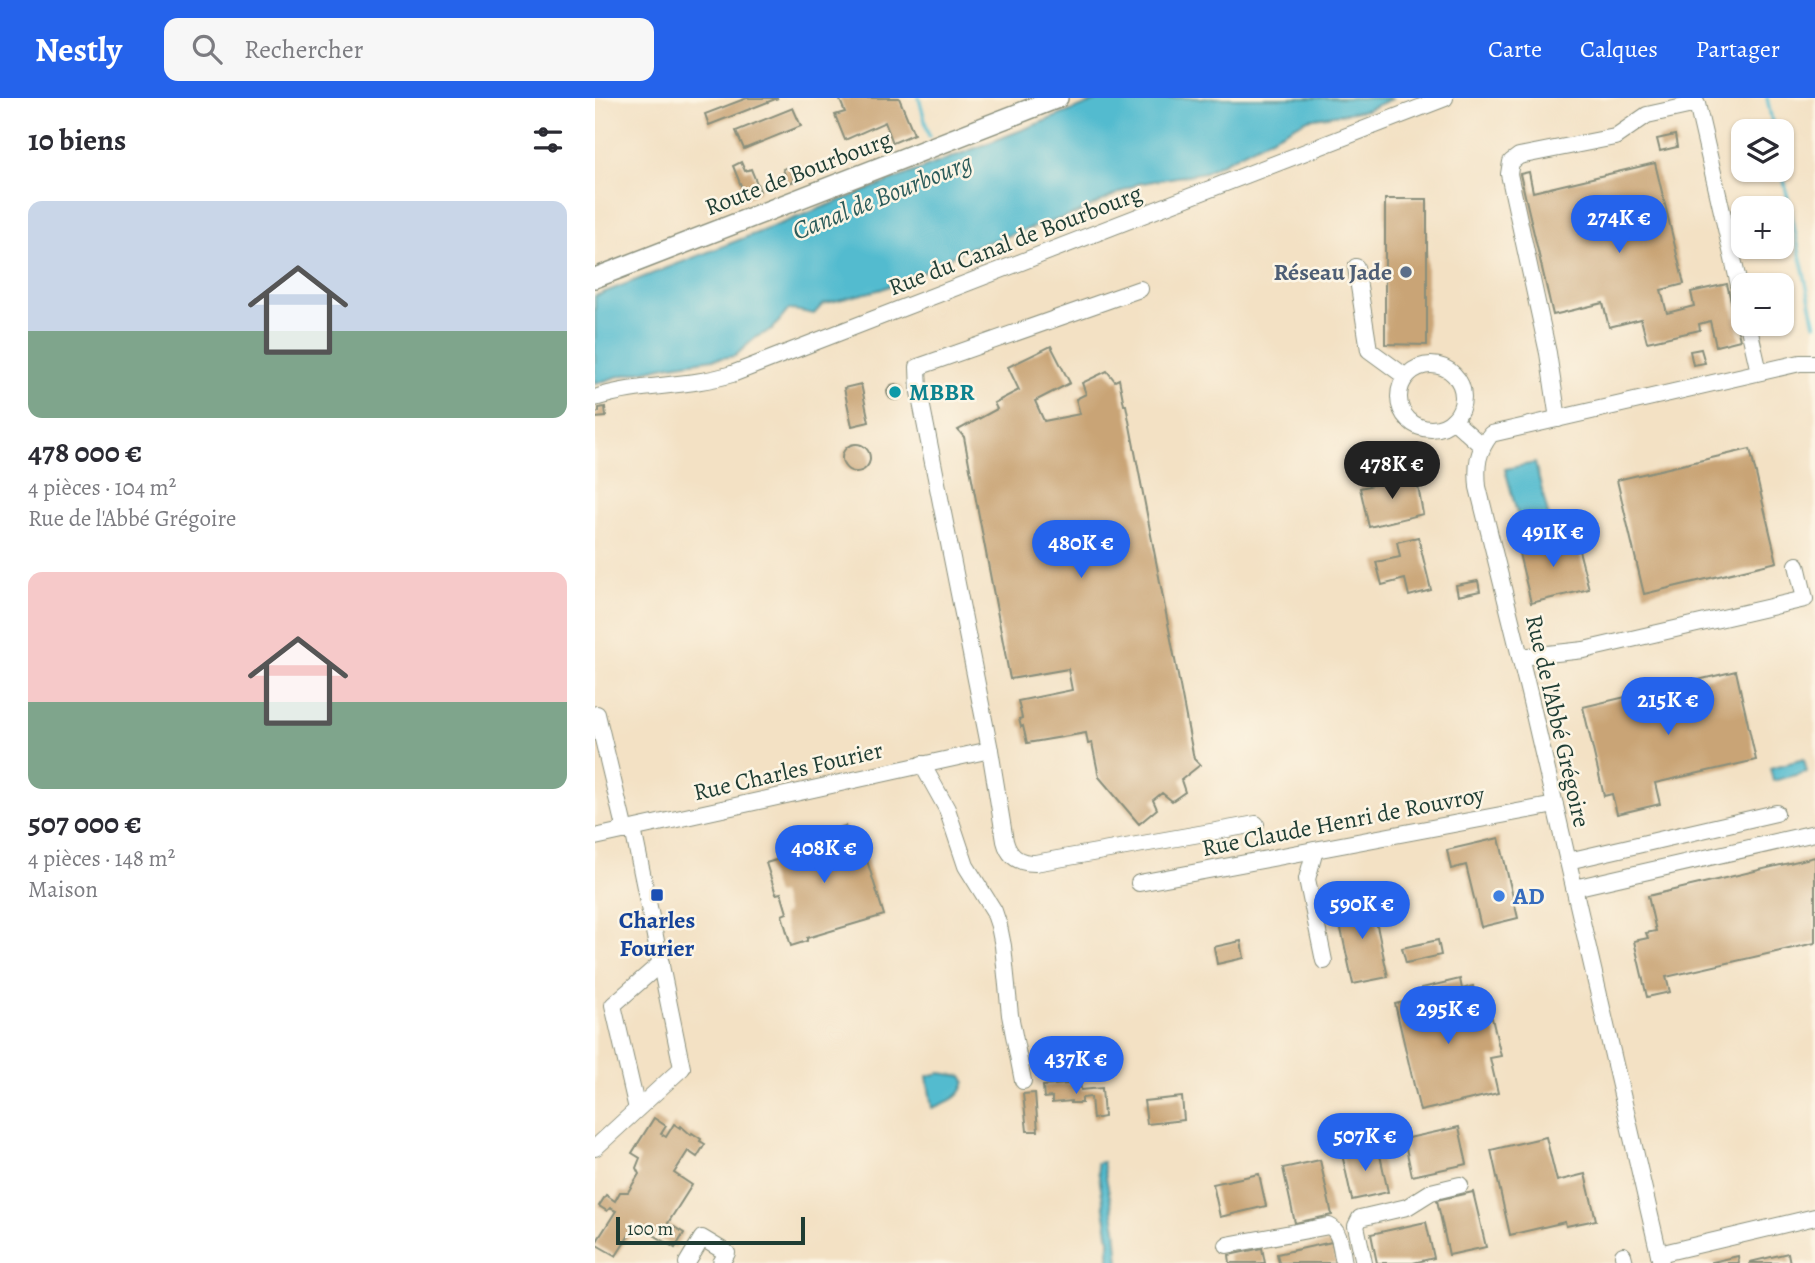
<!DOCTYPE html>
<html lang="fr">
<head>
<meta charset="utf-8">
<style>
	:root { --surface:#fff; --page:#f7f7f7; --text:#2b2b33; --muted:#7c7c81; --accent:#2563eb }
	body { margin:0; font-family:Alegreya,serif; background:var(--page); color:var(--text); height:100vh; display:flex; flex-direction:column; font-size:26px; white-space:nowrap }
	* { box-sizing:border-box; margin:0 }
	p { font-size:23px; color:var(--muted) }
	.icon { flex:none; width:38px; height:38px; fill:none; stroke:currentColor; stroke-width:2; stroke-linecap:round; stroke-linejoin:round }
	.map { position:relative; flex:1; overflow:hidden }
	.details { display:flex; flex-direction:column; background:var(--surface); width:595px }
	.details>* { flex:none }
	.controls { position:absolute; left:1136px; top:21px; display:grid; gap:14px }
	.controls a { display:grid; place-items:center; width:63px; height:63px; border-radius:14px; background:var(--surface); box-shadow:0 2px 5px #0004; font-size:35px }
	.scale { position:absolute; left:21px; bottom:18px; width:189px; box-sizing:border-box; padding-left:7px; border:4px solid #1f3d34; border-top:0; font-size:19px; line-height:24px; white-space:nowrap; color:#1f3d34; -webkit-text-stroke:5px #fcf5e5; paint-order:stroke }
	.price { position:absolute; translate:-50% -60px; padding:0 16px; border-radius:24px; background:var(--accent); color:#fff; font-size:23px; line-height:46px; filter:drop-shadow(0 2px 4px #0008) }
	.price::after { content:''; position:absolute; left:50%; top:42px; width:21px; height:16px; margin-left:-10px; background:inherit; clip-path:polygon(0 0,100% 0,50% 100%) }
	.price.selected { background:#222; color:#fff }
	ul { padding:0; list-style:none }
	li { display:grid; align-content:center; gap:14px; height:371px; padding:0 28px }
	li span { display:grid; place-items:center; height:217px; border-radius:14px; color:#555 }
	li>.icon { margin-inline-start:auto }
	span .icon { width:126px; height:126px; fill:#fffc; stroke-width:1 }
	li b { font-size:30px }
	h2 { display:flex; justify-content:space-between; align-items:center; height:84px; padding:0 28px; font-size:30px }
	header { display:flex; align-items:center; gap:42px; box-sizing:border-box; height:98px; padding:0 35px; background:var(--accent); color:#fff }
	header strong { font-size:33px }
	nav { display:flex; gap:38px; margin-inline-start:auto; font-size:24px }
	.search { width:490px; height:63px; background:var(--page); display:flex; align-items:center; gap:18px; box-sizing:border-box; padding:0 24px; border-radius:14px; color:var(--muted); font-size:26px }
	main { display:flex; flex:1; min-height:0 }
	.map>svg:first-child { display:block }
	.water { fill:#52bbcf; stroke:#387c82; stroke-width:2 }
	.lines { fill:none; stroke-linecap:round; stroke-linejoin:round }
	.stream { stroke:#52bbcf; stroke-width:3.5 }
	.building { fill:#c9a476 }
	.minor-casing { stroke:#898f7c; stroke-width:18 }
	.major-casing { stroke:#898f7c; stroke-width:22 }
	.minor { stroke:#fff; stroke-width:16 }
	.major { stroke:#fff; stroke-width:19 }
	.service-dot { fill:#5c6f8a; stroke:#fcf5e5; stroke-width:2.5 }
	.culture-dot { fill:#0f9aa8; stroke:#fcf5e5; stroke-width:2.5 }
	.transit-dot { fill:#1a4fb4; stroke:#fcf5e5; stroke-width:2.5 }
	.shop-dot { fill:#3f7fe0; stroke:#fcf5e5; stroke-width:2.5 }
	.labels { text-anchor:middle; stroke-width:5; stroke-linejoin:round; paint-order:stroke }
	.street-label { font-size:24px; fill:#1f3d34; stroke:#fcf5e5 }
	.service-label { font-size:24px; font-weight:bold; fill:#4e5e75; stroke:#fcf5e5; text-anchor:end }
	.culture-label { font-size:24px; font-weight:bold; fill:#0d838f; stroke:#fcf5e5; text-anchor:start }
	.shop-label { font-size:24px; font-weight:bold; fill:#366cbe; stroke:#fcf5e5; text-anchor:start }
	.transit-label { font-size:24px; font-weight:bold; fill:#164399; stroke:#fcf5e5 }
	.water-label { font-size:26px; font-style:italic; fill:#2c5c5b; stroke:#fcf5e5 }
</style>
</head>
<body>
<header>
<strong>Nestly</strong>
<div class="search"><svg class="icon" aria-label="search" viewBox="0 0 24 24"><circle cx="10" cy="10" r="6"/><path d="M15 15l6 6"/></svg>Rechercher</div>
<nav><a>Carte</a><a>Calques</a><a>Partager</a></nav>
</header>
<main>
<section class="details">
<h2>10 biens<svg class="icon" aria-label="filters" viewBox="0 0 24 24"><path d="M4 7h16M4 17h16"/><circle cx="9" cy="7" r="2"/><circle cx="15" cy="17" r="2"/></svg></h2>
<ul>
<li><span style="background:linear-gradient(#c9d6e8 60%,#7fa58c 0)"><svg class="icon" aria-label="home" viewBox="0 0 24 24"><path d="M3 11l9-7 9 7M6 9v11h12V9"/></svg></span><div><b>478 000 €</b><p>4 pièces · 104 m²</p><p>Rue de l'Abbé Grégoire</p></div></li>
<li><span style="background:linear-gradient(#f6c9c9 60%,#7fa58c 0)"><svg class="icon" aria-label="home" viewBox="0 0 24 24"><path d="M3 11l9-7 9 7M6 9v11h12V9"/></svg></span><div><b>507 000 €</b><p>4 pièces · 148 m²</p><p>Maison</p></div></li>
</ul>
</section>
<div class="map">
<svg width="1220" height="1165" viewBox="0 0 1220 1165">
	<rect width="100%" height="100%" fill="#fcf5e5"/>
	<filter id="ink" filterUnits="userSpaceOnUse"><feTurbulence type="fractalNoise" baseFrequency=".0143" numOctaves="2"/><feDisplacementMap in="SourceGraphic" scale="14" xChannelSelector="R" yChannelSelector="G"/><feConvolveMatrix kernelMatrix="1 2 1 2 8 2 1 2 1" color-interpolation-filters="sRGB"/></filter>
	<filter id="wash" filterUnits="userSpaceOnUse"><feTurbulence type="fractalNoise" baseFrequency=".00686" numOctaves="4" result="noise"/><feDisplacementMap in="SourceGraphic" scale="28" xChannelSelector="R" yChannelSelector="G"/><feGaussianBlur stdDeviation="1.57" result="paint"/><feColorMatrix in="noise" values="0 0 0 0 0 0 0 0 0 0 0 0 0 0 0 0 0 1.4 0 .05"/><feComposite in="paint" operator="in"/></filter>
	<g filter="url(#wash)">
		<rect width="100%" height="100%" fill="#f3e1c4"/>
		<g class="water">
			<path d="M509,0H799L771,12L713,21L610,74L542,86L483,115L368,152L334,171L287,191L228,206L219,216L194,211L177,232L161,239L140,258L76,267L21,279L0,286V198Z"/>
			<path d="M940,365L954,420L925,426L910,371Z"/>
			<path d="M1209,661L1212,674L1178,683L1175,670Z"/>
			<path d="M345,975L367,978L370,983C367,1000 352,1004 337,1010L332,978Z"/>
			<path d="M508,1064L521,1130L524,1165H514V1141L502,1065Z"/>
		</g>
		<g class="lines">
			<g class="stream">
				<path d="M324,0L334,38"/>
				<path d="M1172,0L1179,33"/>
				<path d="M1186,68L1220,226"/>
			</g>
		</g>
		<g id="blocks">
			<g class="building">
				<path d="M152,0H183L114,27L110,16Z"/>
				<path d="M244,0H304L319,36L298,45L290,24L250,42L240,17L250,14Z"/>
				<path d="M198,10L206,28L149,51L141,33Z"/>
				<path d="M1080,37L1082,49L1065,53L1062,41Z"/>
				<path d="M146,64L150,73L156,71L165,93L151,100L138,68Z"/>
				<path d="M1060,65L1089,186L1066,192L1072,215L1099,208L1096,194L1132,186L1145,242L1121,248L1115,223L1104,226L1105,232L1052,244L1046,221L1014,229L1008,205L958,217L925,76L934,74L938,94Z"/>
				<path d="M195,68L200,83L193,85L188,71Z"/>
				<path d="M790,101H832V247L790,246Z"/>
				<path d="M456,248L475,285L440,303L449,323L485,316L481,301L491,296L487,285L512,273L520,283L524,281L529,307H531L599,661L605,667L586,682L590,694L577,703L567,695L558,702L562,711L544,726L504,679L497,645L493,646L491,635L432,645L428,628L426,629L424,621L427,620L423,603L477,592L473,571L415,581L369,339L363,332L402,311L399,305L424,292L413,269Z"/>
				<path d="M1106,251L1110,265L1098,267L1095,253Z"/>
				<path d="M266,286L274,324L257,328L249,290Z"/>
				<circle cx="300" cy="294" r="8"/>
				<path d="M10,309L11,319L0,320V315L4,314V310Z"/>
				<circle cx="261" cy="360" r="14"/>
				<path d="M1155,351L1182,464L1049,496L1022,382Z"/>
				<path d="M821,377L828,416L774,429L765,390Z"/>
				<path d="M980,437L994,491L936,505L923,451Z"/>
				<path d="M823,439L836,492L814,498L810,481L787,487L781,464L805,459L802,444Z"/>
				<path d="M883,483L885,493L863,498L861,487Z"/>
				<path d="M1141,573L1161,662L1060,685L1065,706L1022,716L1017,696L1009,698L988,609Z"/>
				<path d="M250,728L255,743L265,740L289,817L212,840V843L196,848L187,817L192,815L186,795L181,796L171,765L188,760L184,748Z"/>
				<path d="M904,740L923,820L886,829L871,767L856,771L852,752Z"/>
				<path d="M1220,759V845L1071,879L1075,894L1052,899L1039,843L1053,840L1051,835L1061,833L1053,798Z"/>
				<path d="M776,800L793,879L758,886L741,808Z"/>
				<path d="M843,842L846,857L811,865L807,850Z"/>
				<path d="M646,843L649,860L622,866L619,849Z"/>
				<path d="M865,881L867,891L878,888L886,923L897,920L906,958L895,960L903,995L825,1013L800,906L829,899L827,890Z"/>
				<path d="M485,985L486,992L507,990L509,1019L498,1021L496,999L487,1000V1005H476V1003L457,1005V999L449,1000L448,988Z"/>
				<path d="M440,995L443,1033H432L428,996Z"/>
				<path d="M587,999L589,1022L552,1026L549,1003Z"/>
				<path d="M59,1020L71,1028L66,1036L71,1039L79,1026L85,1030L86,1028L96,1037L97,1035L106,1041L105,1043L110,1046L102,1059L93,1053L79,1075L97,1087L73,1125L89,1135L80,1150L38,1124L35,1129L38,1131L21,1158L0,1146L21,1113L15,1110L12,1113L4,1108L11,1097L20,1103L25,1094H33L44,1076L41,1070L45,1060L37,1055Z"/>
				<path d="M864,1029L872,1066L817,1078L809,1041Z"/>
				<path d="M951,1039L962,1083L990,1076L1001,1122L971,1128L970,1124L915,1137L896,1052Z"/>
				<path d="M783,1048L793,1094L757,1102L747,1056Z"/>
				<path d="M725,1062L737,1117L700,1125L688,1070Z"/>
				<path d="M664,1076L671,1108L625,1119L618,1086Z"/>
				<path d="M878,1094L891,1149L854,1157L842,1102Z"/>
				<path d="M831,1124L839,1160L818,1165H782L776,1136Z"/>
				<path d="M737,1144L741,1165H684L682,1156Z"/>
				<path d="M667,1150L670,1165H635L634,1157Z"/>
				<path d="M1193,1155L1195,1165H1155V1164Z"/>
				<path d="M1143,1158L1144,1165H1117V1164Z"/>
			</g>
		</g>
	</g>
	<g filter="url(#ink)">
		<use href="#blocks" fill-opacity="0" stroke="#898f7c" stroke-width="2"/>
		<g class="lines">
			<g class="minor-casing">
				<g id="minor">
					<path d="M761,169L774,252L811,279"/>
					<path d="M545,191L323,269L324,294L395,652L410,743C414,759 424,765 440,765L661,726"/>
					<path d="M1153,226L1164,274"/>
					<circle cx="836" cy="299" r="32"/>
					<path d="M0,300C45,285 92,290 137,276L850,0"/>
					<path d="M963,321L953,255L914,76L916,64L924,58L1020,39L1052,17L1102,6L1148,204"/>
					<path d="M858,322L887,348"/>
					<path d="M925,559L989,552L1210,501L1202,467"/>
					<path d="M0,617L2,616L30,733"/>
					<path d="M327,666L352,711L371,768L399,813L404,828L408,848L415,917L428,983"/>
					<path d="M0,739L395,652"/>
					<path d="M720,752L712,781L729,863"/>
					<path d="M973,763L1181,715"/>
					<path d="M544,785L960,707"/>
					<path d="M979,790L1220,735"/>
					<path d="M42,1011L18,907L66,865"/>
					<path d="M0,1050L87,970L38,731"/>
					<path d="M632,1147L734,1128C746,1133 746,1152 749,1165"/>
					<path d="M1064,1156L1220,1119"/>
					<path d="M1028,1157L1030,1165"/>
					<path d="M92,1165L107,1140L132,1155L126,1165"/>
					<path d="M769,1165L761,1128L765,1120L812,1109L836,1094L865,1087"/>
					<path d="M1066,1165L934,595L883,389C881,367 882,354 896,336L1205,265H1220"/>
				</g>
			</g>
			<g class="major-casing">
				<path id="major" d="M0,180L463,0"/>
			</g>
			<use href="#minor" class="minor"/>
			<use href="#major" class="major"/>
		</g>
	</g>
	<circle class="service-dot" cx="811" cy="174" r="7"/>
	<circle class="culture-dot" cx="300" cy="294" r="7"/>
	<rect class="transit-dot" x="55" y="790" width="14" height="14" rx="3.5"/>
	<circle class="shop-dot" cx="904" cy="798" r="7"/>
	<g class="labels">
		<g class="street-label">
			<text transform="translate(203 75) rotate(-21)" y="8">Route de Bourbourg</text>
			<text transform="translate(420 142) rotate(-21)" y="8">Rue du Canal de Bourbourg</text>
			<text transform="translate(963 623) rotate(77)" y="8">Rue de l'Abbé Grégoire</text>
			<text transform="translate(193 673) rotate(-13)" y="8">Rue Charles Fourier</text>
			<text transform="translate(748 723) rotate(-11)" y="8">Rue Claude Henri de Rouvroy</text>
		</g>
		<g class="service-label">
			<text x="797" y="182">Réseau Jade</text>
		</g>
		<g class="culture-label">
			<text x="314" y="302">MBBR</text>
		</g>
		<g class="shop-label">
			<text x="918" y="806">AD</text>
		</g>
		<g class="transit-label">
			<text x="62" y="830">Charles<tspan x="62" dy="28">Fourier</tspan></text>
		</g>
		<g class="water-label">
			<text transform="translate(287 98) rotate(-22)" y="9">Canal de Bourbourg</text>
		</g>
	</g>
</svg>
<div class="controls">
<a><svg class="icon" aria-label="layers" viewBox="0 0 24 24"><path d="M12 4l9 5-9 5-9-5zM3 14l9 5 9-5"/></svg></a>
<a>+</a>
<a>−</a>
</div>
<div class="scale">100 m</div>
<b class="price" style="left:1024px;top:157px">274K €</b>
<b class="price selected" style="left:797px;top:403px">478K €</b>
<b class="price" style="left:958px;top:471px">491K €</b>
<b class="price" style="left:486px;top:482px">480K €</b>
<b class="price" style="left:1073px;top:639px">215K €</b>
<b class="price" style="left:229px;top:787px">408K €</b>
<b class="price" style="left:767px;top:843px">590K €</b>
<b class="price" style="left:853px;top:948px">295K €</b>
<b class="price" style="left:481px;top:998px">437K €</b>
<b class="price" style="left:770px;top:1075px">507K €</b>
</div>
</main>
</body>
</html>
